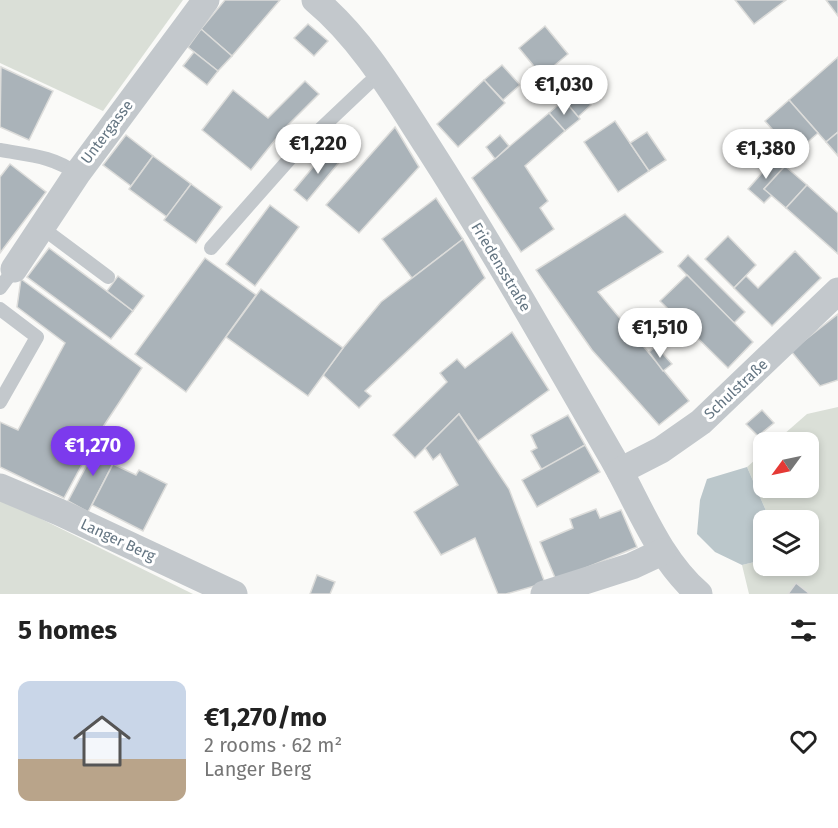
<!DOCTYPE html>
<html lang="en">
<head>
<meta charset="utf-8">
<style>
	:root { --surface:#fff; --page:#f2f2f2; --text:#222; --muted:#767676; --line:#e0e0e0; --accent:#7c3aed }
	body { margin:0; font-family:"Fira Sans",sans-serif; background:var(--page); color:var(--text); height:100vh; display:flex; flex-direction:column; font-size:22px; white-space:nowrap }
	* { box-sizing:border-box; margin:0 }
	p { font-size:20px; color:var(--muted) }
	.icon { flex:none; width:33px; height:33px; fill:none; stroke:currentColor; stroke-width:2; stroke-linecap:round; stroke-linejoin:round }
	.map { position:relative; height:594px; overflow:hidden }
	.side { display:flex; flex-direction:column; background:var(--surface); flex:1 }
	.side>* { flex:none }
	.needle { width:39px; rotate:237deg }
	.controls { position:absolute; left:753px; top:432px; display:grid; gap:12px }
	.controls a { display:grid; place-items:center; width:66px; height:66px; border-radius:12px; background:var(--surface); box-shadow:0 3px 9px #0003; font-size:30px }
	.price { position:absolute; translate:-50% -51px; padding:0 14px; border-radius:21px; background:#fff; color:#222; font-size:20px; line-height:39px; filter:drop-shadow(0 2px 3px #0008) }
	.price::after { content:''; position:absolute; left:50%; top:36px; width:18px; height:14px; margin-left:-9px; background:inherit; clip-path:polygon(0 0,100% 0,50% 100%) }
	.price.on { background:var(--accent); color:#fff }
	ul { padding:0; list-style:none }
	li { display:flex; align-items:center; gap:18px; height:150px; padding:0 18px }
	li+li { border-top:2px solid var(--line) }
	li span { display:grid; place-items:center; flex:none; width:168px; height:120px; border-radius:12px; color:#555 }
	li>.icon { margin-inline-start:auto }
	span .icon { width:72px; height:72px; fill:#fffc; stroke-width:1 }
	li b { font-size:26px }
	h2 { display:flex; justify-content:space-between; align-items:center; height:72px; padding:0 18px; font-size:26px }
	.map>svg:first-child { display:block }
	.green { fill:#dadfd7 }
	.water { fill:#bbc7cb }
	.building { fill:#aab3b9; stroke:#dcdcda; stroke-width:1.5 }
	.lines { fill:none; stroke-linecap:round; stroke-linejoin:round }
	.service { stroke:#c3c8cc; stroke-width:14 }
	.minor { stroke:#c3c8cc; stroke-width:27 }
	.labels { text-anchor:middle; stroke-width:6; stroke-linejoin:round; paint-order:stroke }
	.street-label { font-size:15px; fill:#657683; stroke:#fff }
</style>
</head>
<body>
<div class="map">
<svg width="838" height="594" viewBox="0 0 838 594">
	<rect width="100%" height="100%" fill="#fafaf8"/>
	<g class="green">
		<path d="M0,0H183L103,111L0,63Z"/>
		<path d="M838,407V594H749L742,565L763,560L764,566H808V520H770L747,467L763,453L764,488H808V442H775L807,414Z"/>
		<path d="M0,500L7,502L193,594H0Z"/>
	</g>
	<path class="water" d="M747,467L770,520H764L763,560L742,565L715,552L697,534L700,500L707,479Z"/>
	<g class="building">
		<path d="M225,0H280L232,56L201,29Z"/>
		<path d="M735,0H786L754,24Z"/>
		<path d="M826,0H838V16Z"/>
		<path d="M308,24L328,41L314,56L294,38Z"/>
		<path d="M545,26L568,54L542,76L519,48Z"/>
		<path d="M201,29L232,56L218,71L188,47Z"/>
		<path d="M194,52L218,71L207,85L183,66Z"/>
		<path d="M838,57V132L826,142L789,100Z"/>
		<path d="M502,65L520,85L503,100L484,80Z"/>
		<path d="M1,67L53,91L29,140L0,127Z"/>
		<path d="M484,80L505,103L458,147L437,124Z"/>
		<path d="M305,81L319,94L283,130L251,170L202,130L233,90L268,118Z"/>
		<path d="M578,89L591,105L578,117L564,100Z"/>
		<path d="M564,100L580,119L565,131L549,113Z"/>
		<path d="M789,100L818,133L794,154L765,121Z"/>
		<path d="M549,113L565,131L525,166L548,201L540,208L554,229L521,252L472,178Z"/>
		<path d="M615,121L649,171L618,192L584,142Z"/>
		<path d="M395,127L419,167L359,233L326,205Z"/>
		<path d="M647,132L666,160L649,171L630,143Z"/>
		<path d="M838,132V156L826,142Z"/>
		<path d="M126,135L153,156L131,186L103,165Z"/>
		<path d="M500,135L509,146L495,159L486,147Z"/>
		<path d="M328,149L341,160L307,201L294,190Z"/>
		<path d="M153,156L191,184L167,217L129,189Z"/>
		<path d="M776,157L785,166L764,189L772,195L764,203L748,189Z"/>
		<path d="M10,164L46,192L0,253V177Z"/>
		<path d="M785,166L807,185L786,208L764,189Z"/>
		<path d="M191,184L222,207L196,243L164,220Z"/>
		<path d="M807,185L838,213V254L786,208Z"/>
		<path d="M436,198L463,239L412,278L382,239Z"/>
		<path d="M270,205L299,227L255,286L226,264Z"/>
		<path d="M625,214L663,252L598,292L689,401L659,425L592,350L536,270Z"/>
		<path d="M728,236L756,265L734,288L705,259Z"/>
		<path d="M463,239L485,278L365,391L371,396L359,408L323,375L343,348L381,302Z"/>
		<path d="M49,248L133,311L111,339L27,277Z"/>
		<path d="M795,251L821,278L772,326L734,288L746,276L758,288Z"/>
		<path d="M688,255L745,312L734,323L678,266Z"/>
		<path d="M205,258L256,295L186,392L135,354Z"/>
		<path d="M687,275L753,342L728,368L660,301Z"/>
		<path d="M118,276L144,296L133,311L107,291Z"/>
		<path d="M21,279L142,368L99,433L64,498L0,467V422L18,430L65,343L17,307Z"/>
		<path d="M261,289L343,348L308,396L226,337Z"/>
		<path d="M638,309L652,326L636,338L623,322Z"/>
		<path d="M838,314V380L820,386L791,351Z"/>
		<path d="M512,332L549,390L478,441L459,414L415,458L393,435L447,382L440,373L457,359L465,368Z"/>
		<path d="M656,346L672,364L663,371L649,352Z"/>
		<path d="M762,410L774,423L758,436L746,424Z"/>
		<path d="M459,414L509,489L545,583L506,594H498L475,538L441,555L414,512L458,485L440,454L433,460L425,448Z"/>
		<path d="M568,415L585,445L542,470L531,451L537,448L531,435Z"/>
		<path d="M99,442L119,452L88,512L68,501Z"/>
		<path d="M585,445L600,472L537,507L522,480Z"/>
		<path d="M113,464L136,475L139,470L167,484L143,531L92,505Z"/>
		<path d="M596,509L600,518L621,510L637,547L556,580L540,542L573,528L570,519Z"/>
		<path d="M317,575L335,582L330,594H310Z"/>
		<path d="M796,583L810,594H788Z"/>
	</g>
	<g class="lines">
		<g class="service">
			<path d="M0,150C28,155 54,156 77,174"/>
			<path d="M41,227L108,277"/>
			<path d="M211,248L293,155L368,84L381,74"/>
			<path d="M0,288L14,269"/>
			<path d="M0,309L37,337L0,402"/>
		</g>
		<g class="minor">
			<path d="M315,0C363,40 395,96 428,147C493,248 552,353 612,457C639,504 657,557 699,594"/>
			<path d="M14,269L77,174L206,0"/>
			<path d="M620,471L661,450L701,422L838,291"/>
			<path d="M0,487L59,512L234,594"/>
			<path d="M544,594L632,566L662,552"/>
		</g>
	</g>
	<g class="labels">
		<g class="street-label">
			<text transform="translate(107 132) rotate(-53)" y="5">Untergasse</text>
			<text transform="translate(501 267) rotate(59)" y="5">Friedensstraße</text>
			<text transform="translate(736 389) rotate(-43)" y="5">Schulstraße</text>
			<text transform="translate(118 540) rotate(25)" y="5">Langer Berg</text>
		</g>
	</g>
</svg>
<div class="controls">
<a><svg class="needle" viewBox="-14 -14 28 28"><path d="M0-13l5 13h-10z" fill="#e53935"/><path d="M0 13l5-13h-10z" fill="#767676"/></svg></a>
<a><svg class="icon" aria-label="layers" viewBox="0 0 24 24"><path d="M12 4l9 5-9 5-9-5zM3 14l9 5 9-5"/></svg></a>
</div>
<b class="price" style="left:564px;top:116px">€1,030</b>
<b class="price" style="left:318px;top:175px">€1,220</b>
<b class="price" style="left:766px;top:180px">€1,380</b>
<b class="price" style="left:660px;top:359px">€1,510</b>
<b class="price on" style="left:93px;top:477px">€1,270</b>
</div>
<section class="side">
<h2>5 homes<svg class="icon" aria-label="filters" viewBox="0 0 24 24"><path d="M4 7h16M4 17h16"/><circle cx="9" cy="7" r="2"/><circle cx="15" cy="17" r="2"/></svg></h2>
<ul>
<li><span style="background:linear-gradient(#c9d6e8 65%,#b9a48a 0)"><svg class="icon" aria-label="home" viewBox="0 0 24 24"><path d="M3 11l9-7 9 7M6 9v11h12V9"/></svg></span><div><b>€1,270/mo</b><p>2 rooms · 62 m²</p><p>Langer Berg</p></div><svg class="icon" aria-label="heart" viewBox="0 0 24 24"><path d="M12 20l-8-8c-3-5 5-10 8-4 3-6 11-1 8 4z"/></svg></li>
</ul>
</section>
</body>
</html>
